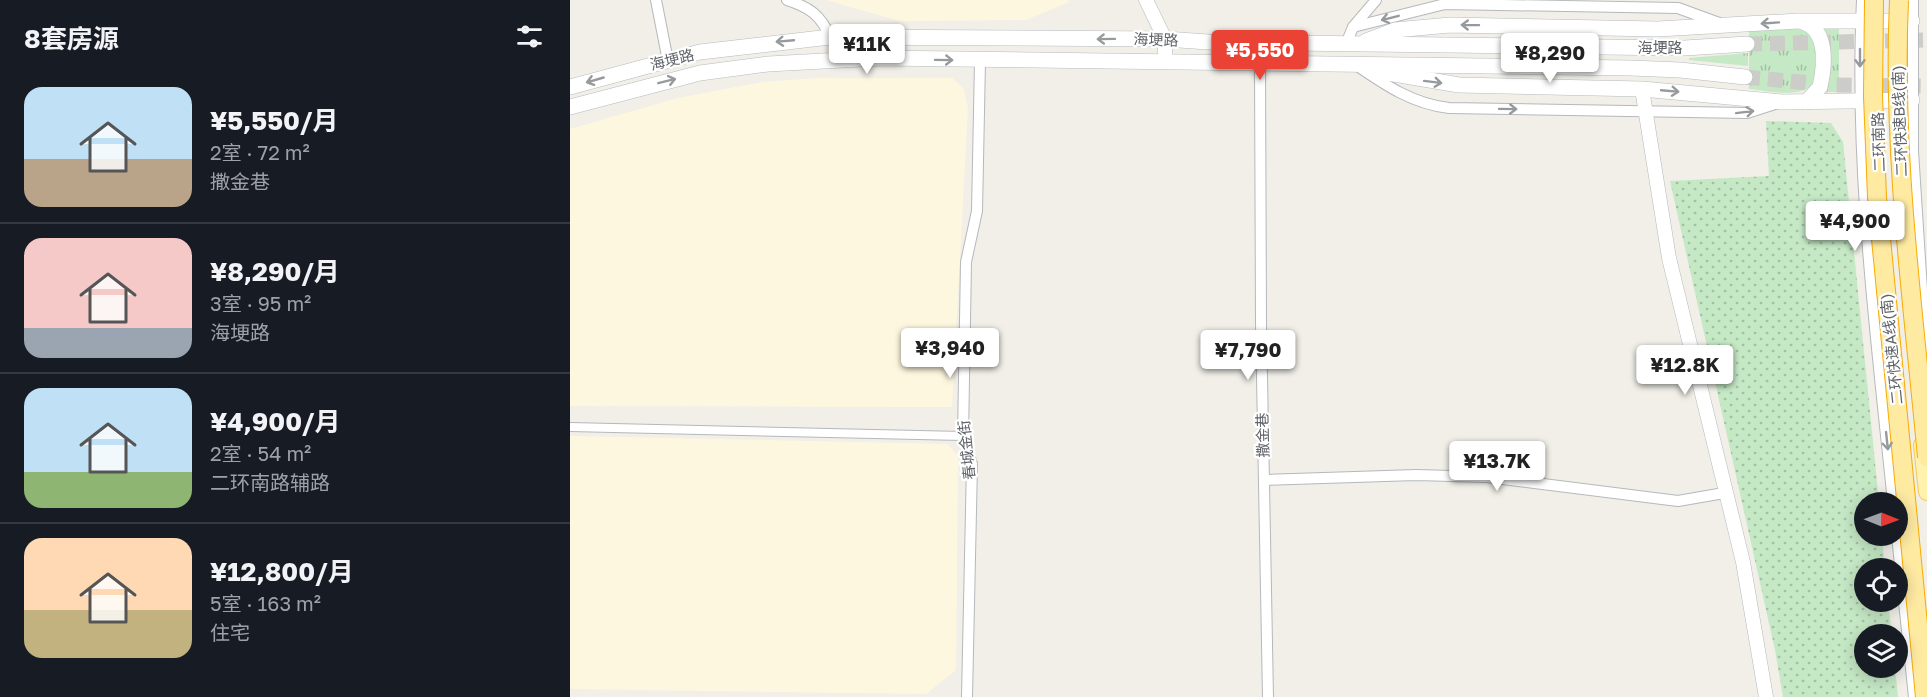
<!DOCTYPE html>
<html lang="zh">
<head>
<meta charset="utf-8">
<style>
	:root { --surface:#171b24; --page:#242831; --text:#f1f3f6; --muted:#9ea1a6; --line:#363941; --accent:#ea4335 }
	body { margin:0; font-family:"Golos Text","Noto Sans SC",sans-serif; background:var(--page); color:var(--text); height:100vh; display:flex; flex-direction:column; font-size:22px; white-space:nowrap }
	* { box-sizing:border-box; margin:0 }
	p { font-size:20px; color:var(--muted) }
	.icon { flex:none; width:33px; height:33px; fill:none; stroke:currentColor; stroke-width:2; stroke-linecap:round; stroke-linejoin:round }
	.map { position:relative; flex:1; overflow:hidden }
	.side { display:flex; flex-direction:column; background:var(--surface); width:570px }
	.side>* { flex:none }
	.needle { width:39px; rotate:91deg }
	.tools { position:absolute; left:1284px; top:492px; display:grid; gap:12px }
	.tools a { display:grid; place-items:center; width:54px; height:54px; border-radius:50%; background:var(--surface); box-shadow:0 3px 15px #0003; font-size:30px }
	.price { position:absolute; translate:-50% -51px; padding:0 14px; border-radius:6px; background:#fff; color:#222; font-size:20px; line-height:39px; filter:drop-shadow(0 2px 3px #0008) }
	.price::after { content:''; position:absolute; left:50%; top:36px; width:18px; height:14px; margin-left:-9px; background:inherit; clip-path:polygon(0 0,100% 0,50% 100%) }
	.price.active { background:var(--accent); color:#fff }
	ul { padding:0; list-style:none }
	li { display:flex; align-items:center; gap:18px; height:150px; padding:0 24px }
	li+li { border-top:2px solid var(--line) }
	li span { display:grid; place-items:center; flex:none; width:168px; height:120px; border-radius:18px; color:#555 }
	li>.icon { margin-inline-start:auto }
	span .icon { width:72px; height:72px; fill:#fffc; stroke-width:1 }
	li b { font-size:26px }
	h2 { display:flex; justify-content:space-between; align-items:center; height:72px; padding:0 24px; font-size:26px }
	main { display:flex; flex:1; min-height:0 }
	.map>svg:first-child { display:block }
	.commercial { fill:#fef7e0 }
	.grass { fill:url(#grass-tufts) }
	.park { fill:url(#park-dots) }
	.lines { fill:none; stroke-linecap:round; stroke-linejoin:round }
	.secondary-tunnel { stroke:#ccccc8; stroke-width:15; stroke-dasharray:15 8; stroke-linecap:butt }
	.pedestrian-casing { stroke:#b5b8bc; stroke-width:10 }
	.minor-casing { stroke:#b5b8bc; stroke-width:12 }
	.tertiary-casing { stroke:#b5b8bc; stroke-width:15 }
	.secondary-casing { stroke:#b6babf; stroke-width:16 }
	.primary-casing { stroke:#f2c960; stroke-width:18 }
	.pedestrian { stroke:#fff; stroke-width:8 }
	.minor { stroke:#fff; stroke-width:10 }
	.tertiary { stroke:#fff; stroke-width:14 }
	.secondary { stroke:#fff; stroke-width:15 }
	.primary { stroke:#fff2af; stroke-width:16 }
	.trunk-bridge-casing { stroke:#f9ab00; stroke-width:20; stroke-linecap:butt }
	.trunk-bridge { stroke:#feeaa1; stroke-width:18 }
	.oneway { stroke:#979a9d }
	.labels { text-anchor:middle; stroke-width:4.5; stroke-linejoin:round; paint-order:stroke }
	.street-label { font-size:15px; fill:#5f6368; stroke:#fff }
</style>
</head>
<body>
<main>
<section class="side">
<h2>8套房源<svg class="icon" aria-label="filters" viewBox="0 0 24 24"><path d="M4 7h16M4 17h16"/><circle cx="9" cy="7" r="2"/><circle cx="15" cy="17" r="2"/></svg></h2>
<ul>
<li><span style="background:linear-gradient(#bfe0f5 60%,#b9a48a 0)"><svg class="icon" aria-label="home" viewBox="0 0 24 24"><path d="M3 11l9-7 9 7M6 9v11h12V9"/></svg></span><div><b>¥5,550/月</b><p>2室 · 72 m²</p><p>撒金巷</p></div></li>
<li><span style="background:linear-gradient(#f6c9c9 75%,#9aa5b1 0)"><svg class="icon" aria-label="home" viewBox="0 0 24 24"><path d="M3 11l9-7 9 7M6 9v11h12V9"/></svg></span><div><b>¥8,290/月</b><p>3室 · 95 m²</p><p>海埂路</p></div></li>
<li><span style="background:linear-gradient(#bfe0f5 70%,#8fb573 0)"><svg class="icon" aria-label="home" viewBox="0 0 24 24"><path d="M3 11l9-7 9 7M6 9v11h12V9"/></svg></span><div><b>¥4,900/月</b><p>2室 · 54 m²</p><p>二环南路辅路</p></div></li>
<li><span style="background:linear-gradient(#ffd9b3 60%,#c2b280 0)"><svg class="icon" aria-label="home" viewBox="0 0 24 24"><path d="M3 11l9-7 9 7M6 9v11h12V9"/></svg></span><div><b>¥12,800/月</b><p>5室 · 163 m²</p><p>住宅</p></div></li>
</ul>
</section>
<div class="map">
<svg width="1357" height="697" viewBox="0 0 1357 697">
	<defs>
		<pattern id="grass-tufts" width="24" height="20" patternUnits="userSpaceOnUse" patternTransform="scale(1.5)"><rect width="24" height="20" fill="#c5e8c5"/><path d="M3 7l-1-3M5 7V3M7 7l1-3M15 17l-1-3M17 17v-4M19 17l1-3" fill="none" stroke="#a3c0a4"/></pattern>
		<pattern id="park-dots" width="8" height="8" patternUnits="userSpaceOnUse" patternTransform="scale(1.5)"><rect width="8" height="8" fill="#c5e8c5"/><path d="M2 2h.1M6 6h.1" fill="none" stroke="#a3c0a4" stroke-width="1.8" stroke-linecap="round"/></pattern>
	</defs>
	<rect width="100%" height="100%" fill="#f1efe8"/>
	<g class="commercial">
		<path d="M256,0H498L499,2L456,20L330,21Z"/>
		<path d="M248,78H382L394,89L398,108L382,407L0,406V129L108,98L192,82Z"/>
		<path d="M0,436L377,444L388,456L386,670L356,694L0,689Z"/>
	</g>
	<g class="grass">
		<path d="M1269,25V92H1253L1252,26Z"/>
		<path d="M1179,28H1235L1245,36V83C1229,99 1200,91 1179,89Z"/>
		<path d="M1178,53V66L1119,60V58Z"/>
	</g>
	<path class="park" d="M1196,121L1261,123L1273,142L1309,502H1294V536H1312L1315,568H1294V602H1318L1322,634H1294V668H1325L1328,697H1213L1205,650L1100,181L1199,176Z"/>
	<g class="lines">
		<g class="secondary-tunnel">
			<path d="M1177,44L1357,40"/>
			<path d="M1175,77L1262,85L1357,86"/>
		</g>
		<g class="pedestrian-casing">
			<path id="pedestrian" d="M0,427L393,436"/>
		</g>
		<g class="minor-casing">
			<g id="minor">
				<path d="M86,0L98,61"/>
				<path d="M217,0C239,7 251,15 260,37"/>
				<path d="M1292,0C1284,168 1306,336 1323,502"/>
				<path d="M1343,0V151L1357,367"/>
				<path d="M783,27L875,4L1108,8L1149,23"/>
				<path d="M776,44L783,27L806,0"/>
				<path d="M690,65L691,323L698,697"/>
				<path d="M786,65C815,85 843,104 879,108L1177,113L1205,104"/>
				<path d="M694,480L846,475L917,477L1108,501L1154,493"/>
				<path d="M1327,536L1344,697"/>
				<path d="M397,697L402,464L393,436L396,262L407,211L410,61"/>
			</g>
		</g>
		<g class="tertiary-casing">
			<g id="tertiary">
				<path d="M576,0L595,39V61"/>
				<path d="M1072,89L1099,258L1173,562L1196,697"/>
			</g>
		</g>
		<g class="secondary-casing">
			<g id="secondary">
				<path d="M1233,22C1258,30 1255,65 1250,87L1236,102"/>
				<path d="M796,41L825,30L880,25L1088,29L1228,21H1342"/>
				<path d="M806,71L889,85L1072,89L1212,102L1342,100"/>
				<path d="M0,87L130,52L260,37L595,39L638,42L1115,48L1177,44"/>
				<path d="M0,107L130,73L198,64L309,58L1061,68L1110,70L1175,77"/>
			</g>
		</g>
		<g class="primary-casing">
			<path id="primary" d="M1352,445L1357,492"/>
		</g>
		<use href="#pedestrian" class="pedestrian"/>
		<use href="#minor" class="minor"/>
		<use href="#tertiary" class="tertiary"/>
		<use href="#secondary" class="secondary"/>
		<use href="#primary" class="primary"/>
		<g class="trunk-bridge-casing">
			<g id="trunk-bridge">
				<path d="M1304,0L1303,96L1307,197L1355,697"/>
				<path d="M1329,0C1322,153 1343,305 1357,457"/>
			</g>
		</g>
		<use href="#trunk-bridge" class="trunk-bridge"/>
	</g>
	<defs><path id="oneway-shaft" d="M-6 0H5M1.5-3L5.5 0L1.5 3" fill="none" stroke-width="1.6" stroke-linecap="round" stroke-linejoin="round" transform="scale(1.5)"/></defs>
	<g class="oneway">
		<use href="#oneway-shaft" transform="translate(820 18) rotate(166)"/>
		<use href="#oneway-shaft" transform="translate(1200 23) rotate(176)"/>
		<use href="#oneway-shaft" transform="translate(900 25) rotate(-179)"/>
		<use href="#oneway-shaft" transform="translate(536 39) rotate(179)"/>
		<use href="#oneway-shaft" transform="translate(215 41) rotate(175)"/>
		<use href="#oneway-shaft" transform="translate(1290 58) rotate(90)"/>
		<use href="#oneway-shaft" transform="translate(374 60) rotate(1)"/>
		<use href="#oneway-shaft" transform="translate(25 80) rotate(164)"/>
		<use href="#oneway-shaft" transform="translate(97 81) rotate(-14)"/>
		<use href="#oneway-shaft" transform="translate(863 82) rotate(7)"/>
		<use href="#oneway-shaft" transform="translate(1100 91) rotate(5)"/>
		<use href="#oneway-shaft" transform="translate(938 109) rotate(1)"/>
		<use href="#oneway-shaft" transform="translate(1175 112) rotate(-7)"/>
		<use href="#oneway-shaft" transform="translate(1317 441) rotate(84)"/>
	</g>
	<g class="labels">
		<g class="street-label">
			<text transform="translate(586 40) rotate(2)" y="5">海埂路</text>
			<text x="1090" y="53">海埂路</text>
			<text transform="translate(102 60) rotate(-14)" y="5">海埂路</text>
			<text transform="translate(1330 121) rotate(-92)" y="5">二环快速B线(南)</text>
			<text transform="translate(1309 142) rotate(-92)" y="5">二环南路</text>
			<text transform="translate(1322 349) rotate(-96)" y="5">二环快速A线(南)</text>
			<text transform="translate(693 435) rotate(-91)" y="5">撒金巷</text>
			<text transform="translate(397 450) rotate(-96)" y="5">春城金街</text>
		</g>
	</g>
</svg>
<div class="tools">
<a><svg class="needle" viewBox="-14 -14 28 28"><path d="M0-13l5 13h-10z" fill="#e53935"/><path d="M0 13l5-13h-10z" fill="#9ea1a6"/></svg></a>
<a><svg class="icon" aria-label="locate" viewBox="0 0 24 24"><circle cx="12" cy="12" r="6"/><path d="M12 2v4M12 18v4M2 12h4M18 12h4"/></svg></a>
<a><svg class="icon" aria-label="layers" viewBox="0 0 24 24"><path d="M12 4l9 5-9 5-9-5zM3 14l9 5 9-5"/></svg></a>
</div>
<b class="price" style="left:297px;top:75px">¥11K</b>
<b class="price active" style="left:690px;top:81px">¥5,550</b>
<b class="price" style="left:980px;top:84px">¥8,290</b>
<b class="price" style="left:1285px;top:252px">¥4,900</b>
<b class="price" style="left:380px;top:379px">¥3,940</b>
<b class="price" style="left:678px;top:381px">¥7,790</b>
<b class="price" style="left:1115px;top:396px">¥12.8K</b>
<b class="price" style="left:927px;top:492px">¥13.7K</b>
</div>
</main>
</body>
</html>
